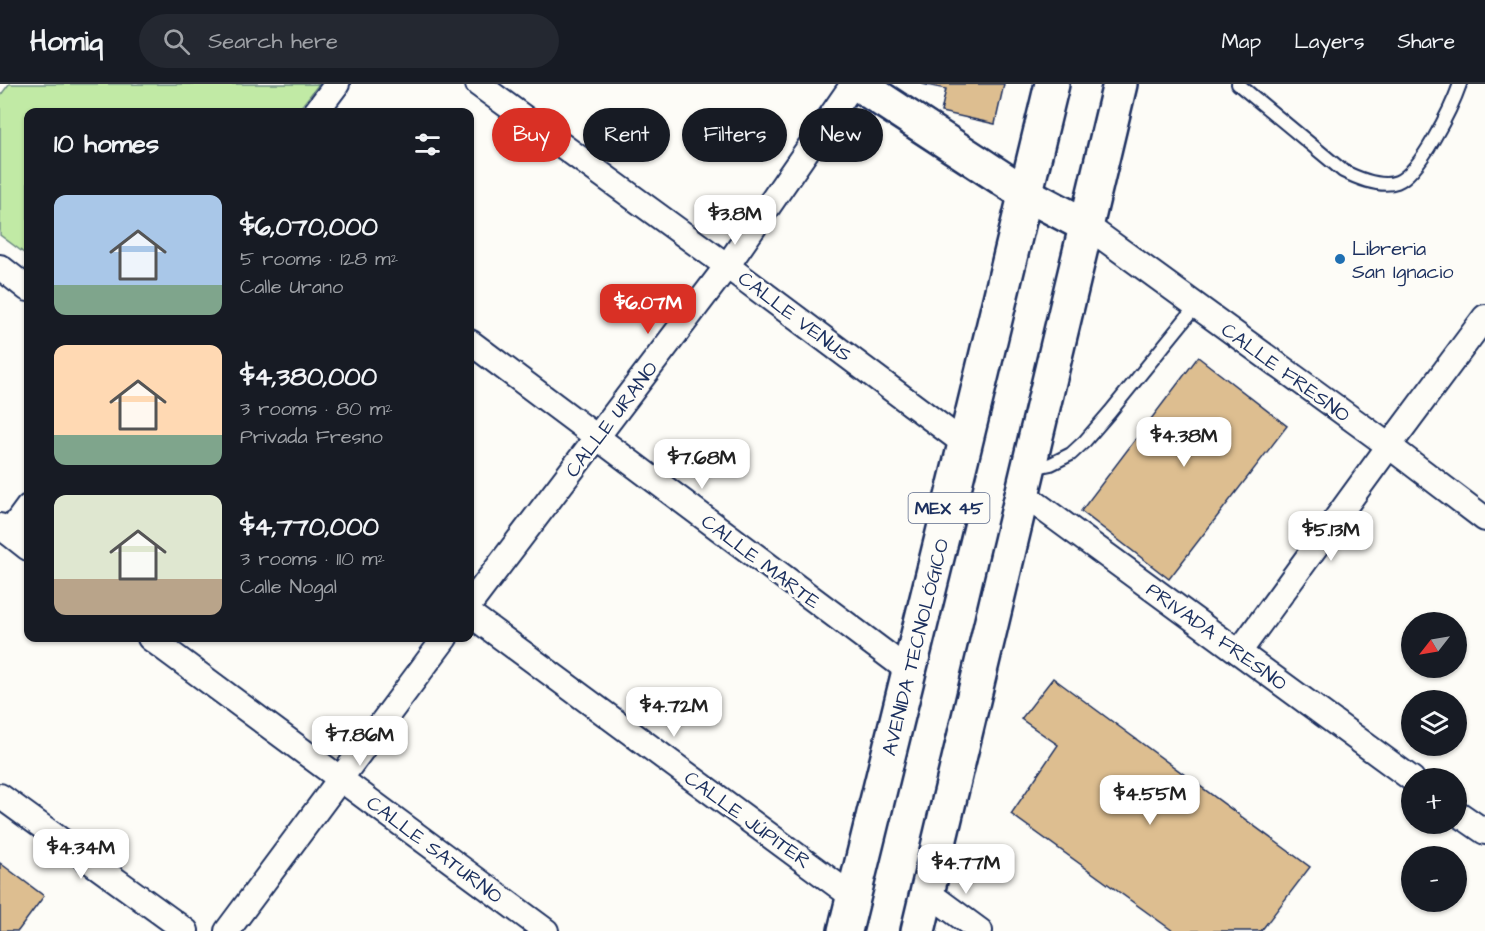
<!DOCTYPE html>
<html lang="en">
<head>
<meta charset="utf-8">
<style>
	:root { --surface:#171b24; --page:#242831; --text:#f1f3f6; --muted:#9ea1a6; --line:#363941; --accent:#d93025 }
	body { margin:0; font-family:"Architects Daughter",sans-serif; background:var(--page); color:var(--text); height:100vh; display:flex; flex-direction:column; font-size:22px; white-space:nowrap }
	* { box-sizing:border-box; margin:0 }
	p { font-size:20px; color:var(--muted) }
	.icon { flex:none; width:33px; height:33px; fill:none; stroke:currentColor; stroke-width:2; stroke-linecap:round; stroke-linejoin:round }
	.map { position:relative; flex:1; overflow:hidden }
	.drawer { position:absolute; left:24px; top:24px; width:450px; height:534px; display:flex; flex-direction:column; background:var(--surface); border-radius:12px; box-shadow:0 2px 4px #0004 }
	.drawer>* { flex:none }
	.guide { position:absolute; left:492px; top:24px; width:570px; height:54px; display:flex; gap:12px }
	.needle { width:39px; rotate:239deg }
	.tools { position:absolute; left:1401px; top:528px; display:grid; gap:12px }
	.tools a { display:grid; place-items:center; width:66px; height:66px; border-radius:50%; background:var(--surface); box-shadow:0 2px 4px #0004; font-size:30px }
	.price { position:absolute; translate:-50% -51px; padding:0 14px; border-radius:12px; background:#fff; color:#222; font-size:20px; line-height:39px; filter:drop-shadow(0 2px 3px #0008) }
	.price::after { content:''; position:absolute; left:50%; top:36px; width:18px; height:14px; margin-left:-9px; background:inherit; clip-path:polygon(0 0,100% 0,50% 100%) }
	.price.selected { background:var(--accent); color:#fff }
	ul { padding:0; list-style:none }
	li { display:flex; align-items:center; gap:18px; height:150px; padding:0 30px }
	li span { display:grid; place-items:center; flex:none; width:168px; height:120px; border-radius:12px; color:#555 }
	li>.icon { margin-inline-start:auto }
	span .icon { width:72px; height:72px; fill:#fffc; stroke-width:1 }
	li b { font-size:26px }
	h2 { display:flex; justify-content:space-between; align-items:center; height:72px; padding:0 30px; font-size:26px }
	.tag { padding:0 21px; border-radius:27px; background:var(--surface); box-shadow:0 2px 4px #0004; font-size:21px; line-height:54px }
	.tag.selected { background:var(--accent); color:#fff }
	header { display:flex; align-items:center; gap:36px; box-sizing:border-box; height:84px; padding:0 30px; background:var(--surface); border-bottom:2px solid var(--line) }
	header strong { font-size:28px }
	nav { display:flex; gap:33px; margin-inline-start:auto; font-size:21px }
	.search { width:420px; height:54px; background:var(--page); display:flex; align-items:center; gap:15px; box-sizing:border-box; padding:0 21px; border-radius:33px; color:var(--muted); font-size:22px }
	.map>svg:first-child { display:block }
	.green { fill:#c1eaa5; stroke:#6e8c82; stroke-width:1.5 }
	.building { fill:#ddbe90; stroke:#1b2f5e; stroke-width:1.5 }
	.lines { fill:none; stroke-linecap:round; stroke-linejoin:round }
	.service-casing { stroke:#1b2f5e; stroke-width:16 }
	.minor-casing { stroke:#1b2f5e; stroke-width:28 }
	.secondary-casing { stroke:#1b2f5e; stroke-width:38 }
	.primary-casing { stroke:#1b2f5e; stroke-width:38 }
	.service { stroke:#fdfcf7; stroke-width:12 }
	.minor { stroke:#fdfcf7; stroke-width:24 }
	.secondary { stroke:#fdfcf7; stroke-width:33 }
	.primary { stroke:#fdfcf7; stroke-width:33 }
	.poi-dot { fill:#1f6fb2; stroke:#fdfcf7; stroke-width:2 }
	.labels { text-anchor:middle; stroke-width:6; stroke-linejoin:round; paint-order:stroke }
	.shield { fill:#fdfcf7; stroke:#5f6c8c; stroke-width:1.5 }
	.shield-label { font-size:18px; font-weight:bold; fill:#1b2f5e }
	.poi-label { font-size:20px; fill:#1b2f5e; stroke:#fdfcf7; text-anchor:start }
	.street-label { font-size:20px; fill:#1b2f5e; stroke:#fdfcf7 }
</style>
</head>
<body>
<header>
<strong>Homiq</strong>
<div class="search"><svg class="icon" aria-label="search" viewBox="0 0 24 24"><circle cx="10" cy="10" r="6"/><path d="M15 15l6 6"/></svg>Search here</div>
<nav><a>Map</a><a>Layers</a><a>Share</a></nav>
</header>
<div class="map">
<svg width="1485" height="847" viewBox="0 0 1485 847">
	<rect width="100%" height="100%" fill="#fdfcf7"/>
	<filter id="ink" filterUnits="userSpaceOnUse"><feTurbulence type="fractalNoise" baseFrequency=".0167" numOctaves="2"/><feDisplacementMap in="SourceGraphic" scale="12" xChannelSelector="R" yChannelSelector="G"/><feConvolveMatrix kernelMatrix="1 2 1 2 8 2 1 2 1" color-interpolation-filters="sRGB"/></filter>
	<g filter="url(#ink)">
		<path class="green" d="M9,0H319L297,28H28V172L0,151V12Z"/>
		<g class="building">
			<path d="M922,0H1004L995,40L941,28L946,5Z"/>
			<path d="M1198,273L1287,342L1169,495L1081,427Z"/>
			<path d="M1053,594L1310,783L1261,847H1173L1011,730L1058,661L1021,635Z"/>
			<path d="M0,779L44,812L18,847H0Z"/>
		</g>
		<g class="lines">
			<g class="service-casing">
				<g id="service">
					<path d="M1238,0L1343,87C1357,94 1381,104 1397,98C1420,89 1452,23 1460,0"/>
					<path d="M1032,384L1051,380L1071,370L1085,357L1110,328L1196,222"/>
				</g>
			</g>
			<g class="minor-casing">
				<g id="minor">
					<path d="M478,0L727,182L965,360"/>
					<path d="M316,28L337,0"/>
					<path d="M1087,142L1389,362L1485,435"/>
					<path d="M0,183L28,205"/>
					<path d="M470,258L909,587"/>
					<path d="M1023,410L1412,695"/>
					<path d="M0,442L28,464"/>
					<path d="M9,449L28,423"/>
					<path d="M470,520L727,182L853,0"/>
					<path d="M470,530L853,813"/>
					<path d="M150,554L546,847"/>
					<path d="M1239,568L1389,362L1485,233"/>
					<path d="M0,712L186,847"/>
					<path d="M1456,728L1485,748"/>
					<path d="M927,808L980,847"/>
					<path d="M227,847L445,554"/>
				</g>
			</g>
			<g class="secondary-casing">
				<path id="secondary" d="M858,0L1026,110L1087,142"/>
			</g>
			<g class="primary-casing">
				<g id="primary">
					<path d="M845,847L965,360L1052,0"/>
					<path d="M918,847L1120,0"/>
				</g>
			</g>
			<use href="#service" class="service"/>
			<use href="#minor" class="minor"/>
			<use href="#secondary" class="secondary"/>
			<use href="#primary" class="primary"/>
		</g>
	</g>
	<circle class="poi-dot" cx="1340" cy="175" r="6"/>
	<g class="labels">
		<rect class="shield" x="908.5" y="409" width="81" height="30" rx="4.5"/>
		<g class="shield-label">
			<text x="949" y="430">MEX 45</text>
		</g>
		<g class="poi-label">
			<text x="1352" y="171">Libreria<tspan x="1352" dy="23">San Ignacio</tspan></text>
		</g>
		<g class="street-label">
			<text transform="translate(795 232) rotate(37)" y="7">CALLE VENUS</text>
			<text transform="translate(1286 288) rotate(36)" y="7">CALLE FRESNO</text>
			<text transform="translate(611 335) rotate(-53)" y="7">CALLE URANO</text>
			<text transform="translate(761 477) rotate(37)" y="7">CALLE MARTE</text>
			<text transform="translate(1217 552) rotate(36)" y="7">PRIVADA FRESNO</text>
			<text transform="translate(915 563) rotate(-76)" y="7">AVENIDA TECNOLÓGICO</text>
			<text transform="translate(748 735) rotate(36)" y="7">CALLE JÚPITER</text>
			<text transform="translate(435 765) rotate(37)" y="7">CALLE SATURNO</text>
		</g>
	</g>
</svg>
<div class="tools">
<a><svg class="needle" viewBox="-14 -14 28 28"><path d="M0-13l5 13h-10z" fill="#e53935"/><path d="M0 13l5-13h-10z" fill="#9ea1a6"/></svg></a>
<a><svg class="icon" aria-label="layers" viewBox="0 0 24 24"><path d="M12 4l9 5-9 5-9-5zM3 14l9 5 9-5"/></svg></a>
<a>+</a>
<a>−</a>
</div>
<b class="price" style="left:735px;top:162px">$3.8M</b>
<b class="price selected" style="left:648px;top:251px">$6.07M</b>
<b class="price" style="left:1184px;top:384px">$4.38M</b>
<b class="price" style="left:702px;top:406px">$7.68M</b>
<b class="price" style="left:1331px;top:478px">$5.13M</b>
<b class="price" style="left:674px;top:654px">$4.72M</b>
<b class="price" style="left:360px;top:683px">$7.86M</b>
<b class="price" style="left:1150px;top:742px">$4.55M</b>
<b class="price" style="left:81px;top:796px">$4.34M</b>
<b class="price" style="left:966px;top:811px">$4.77M</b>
<div class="guide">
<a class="tag selected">Buy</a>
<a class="tag">Rent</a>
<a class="tag">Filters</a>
<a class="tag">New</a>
</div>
<section class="drawer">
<h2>10 homes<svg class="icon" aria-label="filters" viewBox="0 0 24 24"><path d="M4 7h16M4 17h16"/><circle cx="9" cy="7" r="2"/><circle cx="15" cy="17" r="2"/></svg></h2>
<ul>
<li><span style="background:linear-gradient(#a9c7e8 75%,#7fa58c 0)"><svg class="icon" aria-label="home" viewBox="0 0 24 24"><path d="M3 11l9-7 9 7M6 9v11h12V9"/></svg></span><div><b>$6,070,000</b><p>5 rooms · 128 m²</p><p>Calle Urano</p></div></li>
<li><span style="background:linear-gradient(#ffd9b3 75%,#7fa58c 0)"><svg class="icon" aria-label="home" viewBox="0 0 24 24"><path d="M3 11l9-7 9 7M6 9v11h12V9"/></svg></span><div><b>$4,380,000</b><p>3 rooms · 80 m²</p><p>Privada Fresno</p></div></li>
<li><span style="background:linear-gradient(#dfe7d0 70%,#b9a48a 0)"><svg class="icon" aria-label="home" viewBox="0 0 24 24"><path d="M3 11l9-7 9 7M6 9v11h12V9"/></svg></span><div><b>$4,770,000</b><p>3 rooms · 110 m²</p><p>Calle Nogal</p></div></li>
</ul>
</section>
</div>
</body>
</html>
